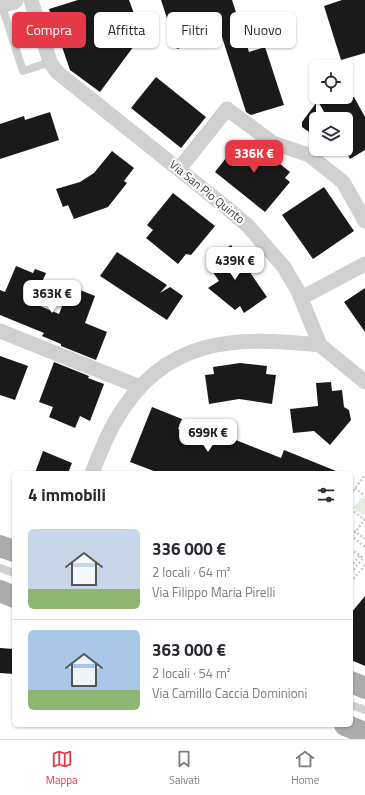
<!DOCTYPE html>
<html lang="it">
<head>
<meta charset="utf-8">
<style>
	:root { --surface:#fff; --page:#f7f7f7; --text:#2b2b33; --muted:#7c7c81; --line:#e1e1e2; --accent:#e63946 }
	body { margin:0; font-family:"Titillium Web",sans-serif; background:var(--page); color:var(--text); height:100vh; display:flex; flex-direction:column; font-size:15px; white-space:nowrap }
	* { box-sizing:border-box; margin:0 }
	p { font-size:13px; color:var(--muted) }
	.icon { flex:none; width:22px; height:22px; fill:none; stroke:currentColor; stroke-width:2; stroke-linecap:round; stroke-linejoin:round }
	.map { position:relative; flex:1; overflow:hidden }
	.panel { position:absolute; left:12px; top:471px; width:341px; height:256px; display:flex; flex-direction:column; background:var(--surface); border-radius:6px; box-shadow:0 1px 3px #0004 }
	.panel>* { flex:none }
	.hud { position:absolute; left:12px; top:12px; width:341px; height:36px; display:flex; gap:8px }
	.fabs { position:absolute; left:309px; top:60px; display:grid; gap:8px }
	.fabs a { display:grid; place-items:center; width:44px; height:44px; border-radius:6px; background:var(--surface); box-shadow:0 1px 3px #0004; font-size:20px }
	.price { position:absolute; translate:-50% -34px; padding:0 9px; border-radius:8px; background:#fff; color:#222; font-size:13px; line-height:26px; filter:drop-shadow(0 1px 2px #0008) }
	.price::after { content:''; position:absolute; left:50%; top:24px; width:12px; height:9px; margin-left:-6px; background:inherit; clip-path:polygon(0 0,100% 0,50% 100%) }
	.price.on { background:var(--accent); color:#fff }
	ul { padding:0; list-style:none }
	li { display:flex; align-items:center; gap:12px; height:100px; padding:0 16px }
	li+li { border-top:1px solid var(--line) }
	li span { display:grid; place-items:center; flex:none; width:112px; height:80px; border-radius:6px; color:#555 }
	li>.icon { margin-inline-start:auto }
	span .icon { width:48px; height:48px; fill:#fffc; stroke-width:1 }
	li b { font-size:17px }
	h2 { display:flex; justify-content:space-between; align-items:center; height:48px; padding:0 16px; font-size:17px }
	.tag { padding:0 14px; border-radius:6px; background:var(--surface); box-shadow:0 1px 3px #0004; font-size:14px; line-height:36px }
	.tag.on { background:var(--accent); color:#fff }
	.menu { display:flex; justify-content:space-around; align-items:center; height:56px; border-top:1px solid var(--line); background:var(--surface); font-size:11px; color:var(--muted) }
	.menu a { display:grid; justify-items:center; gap:2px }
	.menu .on { color:var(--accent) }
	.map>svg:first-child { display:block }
	.green { fill:#e6ecdf }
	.building { fill:#1a1a1a }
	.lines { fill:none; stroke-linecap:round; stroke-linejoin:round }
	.path { stroke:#cdcdcd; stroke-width:2.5; stroke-dasharray:2 2; stroke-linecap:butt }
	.service { stroke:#d0d0d0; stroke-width:8 }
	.minor { stroke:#d0d0d0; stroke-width:15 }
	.tertiary { stroke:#d0d0d0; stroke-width:19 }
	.primary { stroke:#ababab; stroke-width:22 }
	.labels { text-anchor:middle; stroke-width:4; stroke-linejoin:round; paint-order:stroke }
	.street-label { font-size:12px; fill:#333; stroke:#fff }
</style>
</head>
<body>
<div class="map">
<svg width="365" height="739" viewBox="0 0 365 739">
	<rect width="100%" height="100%" fill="#fff"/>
	<path class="green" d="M362,497L365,499V513L363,515L353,508Z"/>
	<g class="building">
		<path d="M78,0H129L142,35L100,92L70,70L49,9Z"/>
		<path d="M161,0H232L249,52L265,47L284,105L251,115L246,112L222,37L217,38L216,36L177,49Z"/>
		<path d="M342,0H365V53L341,60L324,6Z"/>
		<path d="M156,77L206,117L181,148L131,108Z"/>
		<path d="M330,97H354L365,117V150L350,159L346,152V119H328L319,103Z"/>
		<path d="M316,103V137L302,127V122Z"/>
		<path d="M50,112L59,140L0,159V124L24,116L25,120Z"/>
		<path d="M240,140L247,146L252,141L290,172L285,178L290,182L265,212L215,172Z"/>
		<path d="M112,151L134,168L124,181L127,183L108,207L74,219L68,205L63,207L56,189L80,182L94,173Z"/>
		<path d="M324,187L354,231L313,259L282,215Z"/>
		<path d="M173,193L215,226L191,255L186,254L178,264L146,238L153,230L147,225Z"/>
		<path d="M231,245L267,297L244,313L240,306L235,310L208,288L219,281L206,262Z"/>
		<path d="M117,252L167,285L160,293L170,287L183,296L167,320L100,276Z"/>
		<path d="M16,266L33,273L35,269L46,273L33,303L59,314L70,286L95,296L85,323L107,332L96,360L61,346V344L42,336L44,333L0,315V290L5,292Z"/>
		<path d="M365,288V332L344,302Z"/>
		<path d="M0,356L28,366L15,400L0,395Z"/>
		<path d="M54,362L89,376L88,378L104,384L90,421L80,416L75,428L49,417L53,407L39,402Z"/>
		<path d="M240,363L267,366L266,374L276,375L272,404L239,399L209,404L205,375L214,374L213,367Z"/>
		<path d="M331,382L332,391L342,390L344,407L349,410L351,420L330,445L314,431L293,433L290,409L318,406L316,383Z"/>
		<path d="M152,407L182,419L178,429L209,441L213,431L281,458L284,450L341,473H159L130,462Z"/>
		<path d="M43,451L72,463L68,473H35Z"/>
		<path d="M365,596V666L351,660V613Z"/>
		<path d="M0,648L14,649V674L0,673Z"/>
	</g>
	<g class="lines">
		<g class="path">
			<path d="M355,488L365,496"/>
			<path d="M351,494L365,475"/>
			<path d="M351,509L365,520"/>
			<path d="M365,519L352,536L365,547"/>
			<path d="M351,528L365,539"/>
			<path d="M351,549L363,558L351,573"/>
			<path d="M351,567L360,555"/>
			<path d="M351,582L365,565"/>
		</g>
		<g class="service">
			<path d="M1,3L23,71L50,62"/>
			<path d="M0,568L14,573"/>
			<path d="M351,705L365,710"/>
		</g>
		<g class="minor">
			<path d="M31,0L50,62L57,72L222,204L247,225L284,267L298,291L320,345L365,382"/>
			<path d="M179,169L227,109L273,143L309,155L343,182L365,221"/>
			<path d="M301,298L365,264"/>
			<path d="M0,331L140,387"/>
			<path d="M92,473C99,455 106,437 116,420C164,337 234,336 320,345"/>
		</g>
		<path class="tertiary" d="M0,4L14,0"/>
		<g class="primary">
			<path d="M0,546L14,551"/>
			<path d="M0,591L14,597"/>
			<path d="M351,682L365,688"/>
			<path d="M345,725L365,733"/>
		</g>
	</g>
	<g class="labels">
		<g class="street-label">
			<text transform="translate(207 192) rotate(39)" y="4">Via San Pio Quinto</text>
		</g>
	</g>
</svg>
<div class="fabs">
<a><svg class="icon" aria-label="locate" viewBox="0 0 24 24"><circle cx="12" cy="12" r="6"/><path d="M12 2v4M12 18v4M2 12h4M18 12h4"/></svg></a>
<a><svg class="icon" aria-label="layers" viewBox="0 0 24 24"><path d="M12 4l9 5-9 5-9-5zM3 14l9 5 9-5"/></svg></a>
</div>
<b class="price on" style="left:254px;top:174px">336K €</b>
<b class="price" style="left:235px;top:281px">439K €</b>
<b class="price" style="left:52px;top:314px">363K €</b>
<b class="price" style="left:208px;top:453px">699K €</b>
<div class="hud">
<a class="tag on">Compra</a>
<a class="tag">Affitta</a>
<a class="tag">Filtri</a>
<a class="tag">Nuovo</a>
</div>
<section class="panel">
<h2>4 immobili<svg class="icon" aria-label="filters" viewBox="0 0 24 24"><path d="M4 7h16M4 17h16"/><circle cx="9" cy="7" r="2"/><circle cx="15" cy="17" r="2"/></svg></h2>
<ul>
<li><span style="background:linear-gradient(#c9d6e8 75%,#8fb573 0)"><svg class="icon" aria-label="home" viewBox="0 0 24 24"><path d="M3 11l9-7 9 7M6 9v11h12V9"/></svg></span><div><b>336 000 €</b><p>2 locali · 64 m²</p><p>Via Filippo Maria Pirelli</p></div></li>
<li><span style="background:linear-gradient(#a9c7e8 75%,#8fb573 0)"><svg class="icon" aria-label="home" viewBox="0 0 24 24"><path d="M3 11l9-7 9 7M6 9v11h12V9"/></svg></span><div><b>363 000 €</b><p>2 locali · 54 m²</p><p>Via Camillo Caccia Dominioni</p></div></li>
</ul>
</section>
</div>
<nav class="menu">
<a class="on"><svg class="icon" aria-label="map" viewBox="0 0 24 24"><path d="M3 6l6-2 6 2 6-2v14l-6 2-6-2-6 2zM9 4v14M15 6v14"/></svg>Mappa</a>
<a><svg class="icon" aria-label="saved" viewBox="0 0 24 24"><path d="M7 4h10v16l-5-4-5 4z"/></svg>Salvati</a>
<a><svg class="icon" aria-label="home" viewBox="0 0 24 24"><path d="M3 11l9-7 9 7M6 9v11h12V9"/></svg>Home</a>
</nav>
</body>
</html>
